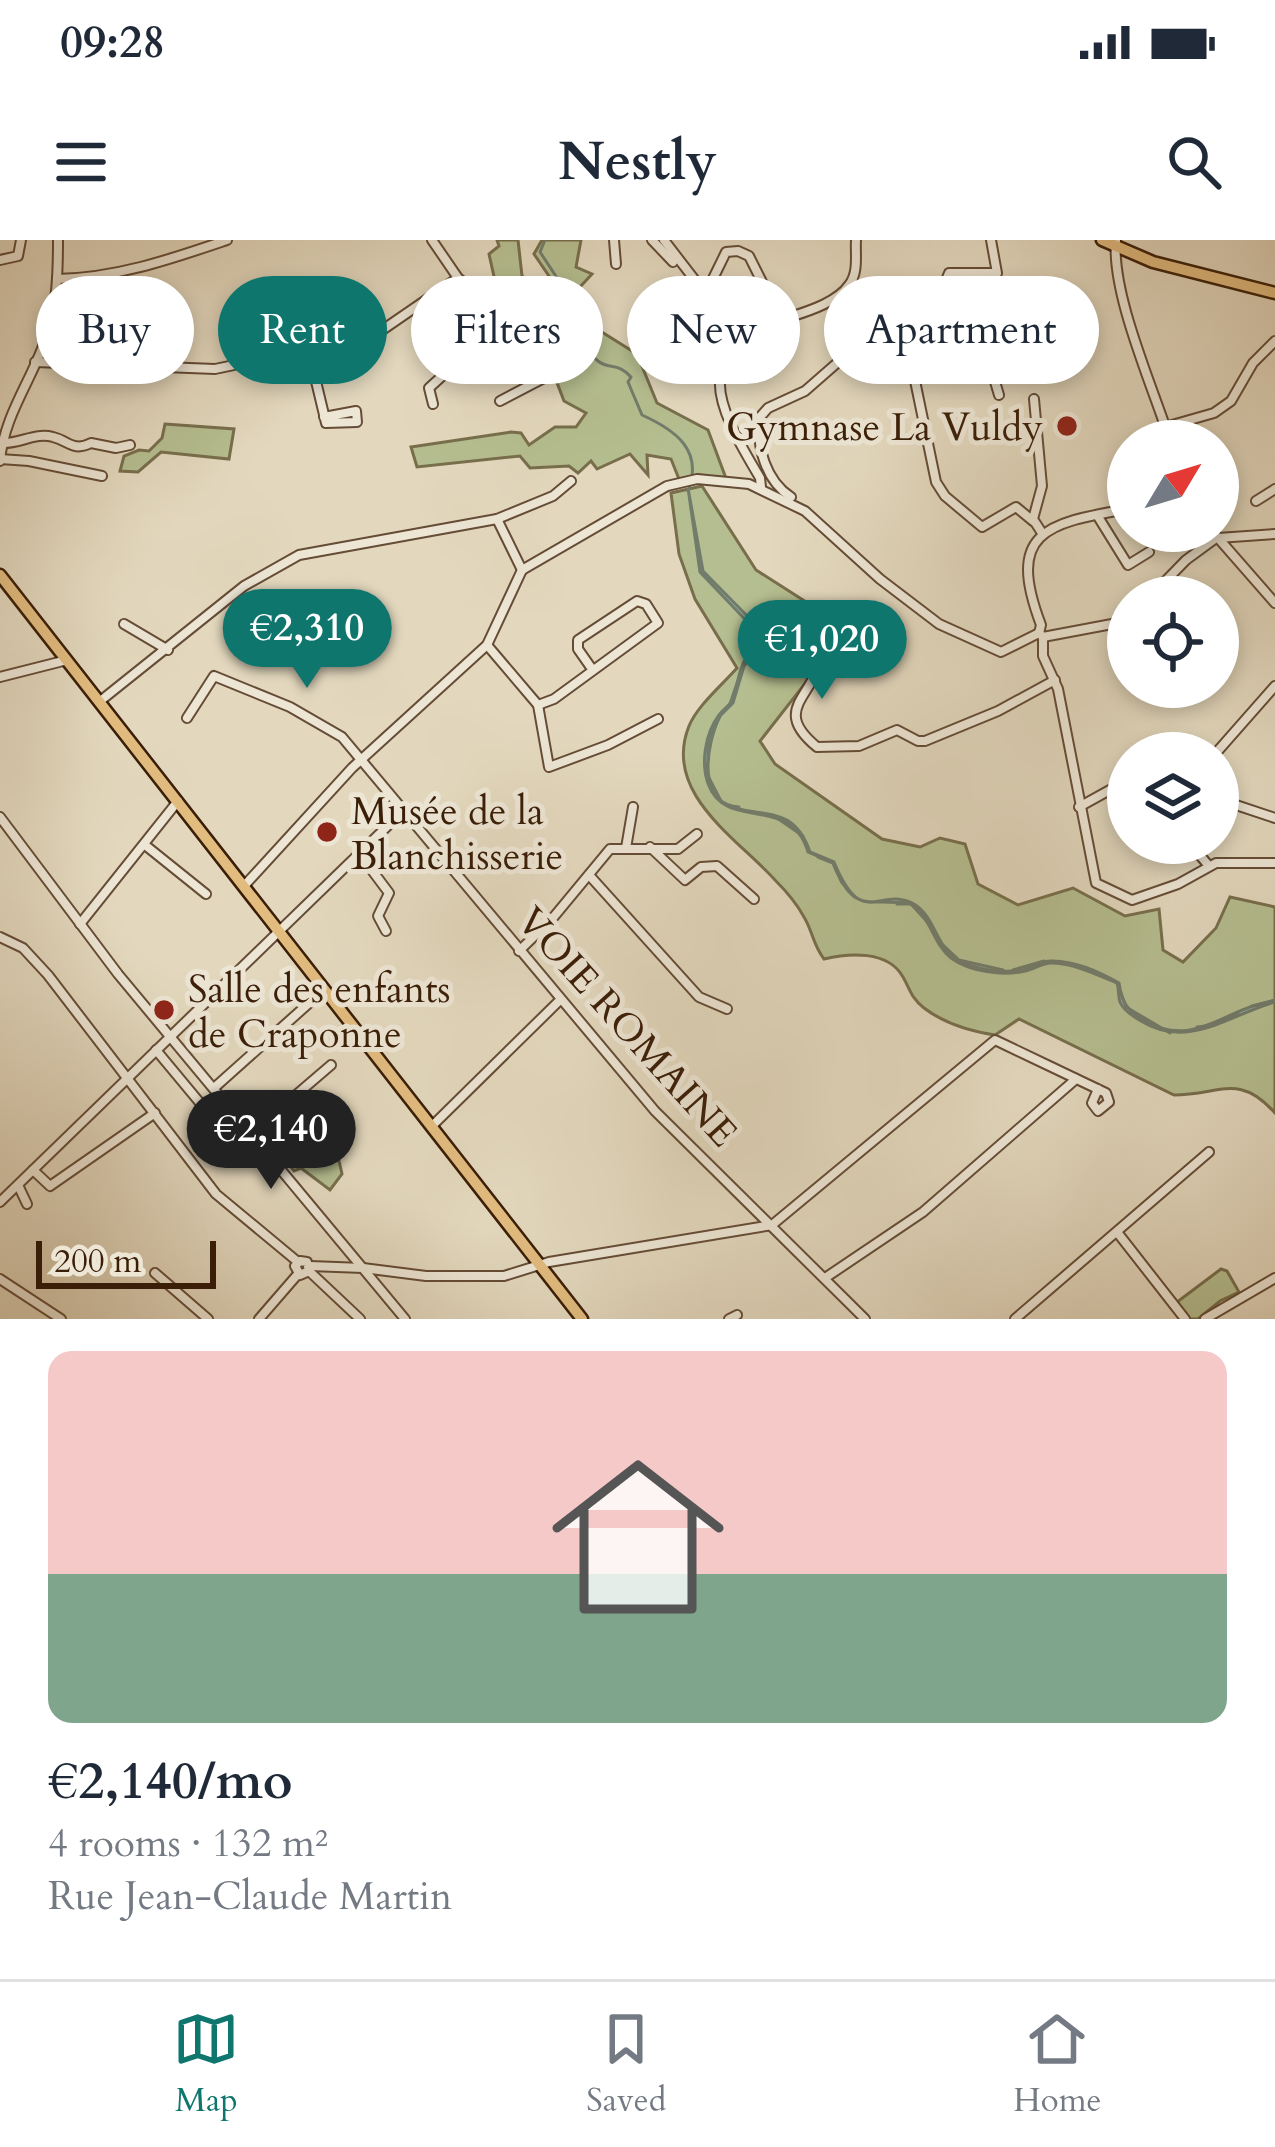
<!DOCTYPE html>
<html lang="en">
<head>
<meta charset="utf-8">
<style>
	:root { --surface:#fff; --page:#f6f6f7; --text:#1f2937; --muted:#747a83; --line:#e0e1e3; --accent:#0f766e }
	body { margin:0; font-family:Cardo,serif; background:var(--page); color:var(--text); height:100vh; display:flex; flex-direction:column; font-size:45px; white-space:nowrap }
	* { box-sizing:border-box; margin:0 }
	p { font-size:39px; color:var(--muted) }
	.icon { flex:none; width:66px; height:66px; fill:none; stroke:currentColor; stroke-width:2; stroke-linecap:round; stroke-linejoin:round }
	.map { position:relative; height:1079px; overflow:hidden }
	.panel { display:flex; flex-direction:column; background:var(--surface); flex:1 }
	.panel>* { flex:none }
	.hud { position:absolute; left:36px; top:36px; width:1203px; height:108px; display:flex; gap:24px }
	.needle { width:78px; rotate:52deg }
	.controls { position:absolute; left:1107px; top:180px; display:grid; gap:24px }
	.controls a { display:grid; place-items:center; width:132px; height:132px; border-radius:50%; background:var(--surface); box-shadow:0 6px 18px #0003; font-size:60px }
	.scale { position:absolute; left:36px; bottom:30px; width:180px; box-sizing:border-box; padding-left:12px; border:6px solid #3b1e08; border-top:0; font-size:33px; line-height:42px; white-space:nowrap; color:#3b1e08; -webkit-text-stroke:9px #ede6d5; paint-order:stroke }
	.price { position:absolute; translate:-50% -102px; padding:0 27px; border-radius:42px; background:var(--accent); color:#fff; font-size:39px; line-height:78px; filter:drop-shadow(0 3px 6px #0008) }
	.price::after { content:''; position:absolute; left:50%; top:72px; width:36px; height:27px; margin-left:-18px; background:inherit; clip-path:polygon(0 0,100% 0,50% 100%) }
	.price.selected { background:#222; color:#fff }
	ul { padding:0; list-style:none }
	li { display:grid; align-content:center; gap:24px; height:636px; padding:0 48px }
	li span { display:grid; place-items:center; height:372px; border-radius:24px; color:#555 }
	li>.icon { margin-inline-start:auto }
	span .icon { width:216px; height:216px; fill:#fffc; stroke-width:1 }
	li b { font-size:51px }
	.chip { padding:0 42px; border-radius:54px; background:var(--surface); box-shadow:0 6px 18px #0003; font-size:42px; line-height:108px }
	.chip.selected { background:var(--accent); color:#fff }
	.status { display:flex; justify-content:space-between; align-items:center; height:84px; padding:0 60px; background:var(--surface); direction:ltr }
	.status svg { height:33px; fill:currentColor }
	header { display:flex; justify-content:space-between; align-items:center; height:156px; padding:0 48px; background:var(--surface); font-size:54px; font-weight:700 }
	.dock { display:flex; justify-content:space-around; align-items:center; height:168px; border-top:3px solid var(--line); background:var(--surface); font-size:33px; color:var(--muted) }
	.dock a { display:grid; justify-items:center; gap:6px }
	.dock .selected { color:var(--accent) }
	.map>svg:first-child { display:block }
	.green { fill:#b5be90; stroke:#786e4c; stroke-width:3 }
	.water { fill:#96baad; stroke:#727c6b; stroke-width:3 }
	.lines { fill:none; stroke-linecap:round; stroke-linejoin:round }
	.stream { stroke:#727c6b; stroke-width:3 }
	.minor-casing { stroke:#654c36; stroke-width:12 }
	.major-casing { stroke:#3b1e08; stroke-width:15 }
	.minor { stroke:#ede6d5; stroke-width:8 }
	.major { stroke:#e2bc7f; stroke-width:10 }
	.poi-dot { fill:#8f2418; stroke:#ede6d5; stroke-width:4.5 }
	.labels { text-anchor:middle; stroke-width:10; stroke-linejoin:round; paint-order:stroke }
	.poi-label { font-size:39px; fill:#3b1e08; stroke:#ede6d5; text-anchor:start }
	.street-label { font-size:39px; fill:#3b1e08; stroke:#ede6d5 }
</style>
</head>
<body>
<div class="status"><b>09:28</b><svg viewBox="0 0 49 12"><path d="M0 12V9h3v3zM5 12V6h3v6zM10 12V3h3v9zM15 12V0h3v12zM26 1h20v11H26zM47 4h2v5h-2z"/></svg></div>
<header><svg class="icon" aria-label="menu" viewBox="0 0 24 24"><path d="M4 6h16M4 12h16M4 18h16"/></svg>Nestly<svg class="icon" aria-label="search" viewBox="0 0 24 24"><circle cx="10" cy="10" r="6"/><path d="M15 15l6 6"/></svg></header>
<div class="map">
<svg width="1275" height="1079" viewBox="0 0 1275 1079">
	<rect width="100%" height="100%" fill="#e3d8be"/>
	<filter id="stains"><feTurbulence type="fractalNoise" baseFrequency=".00167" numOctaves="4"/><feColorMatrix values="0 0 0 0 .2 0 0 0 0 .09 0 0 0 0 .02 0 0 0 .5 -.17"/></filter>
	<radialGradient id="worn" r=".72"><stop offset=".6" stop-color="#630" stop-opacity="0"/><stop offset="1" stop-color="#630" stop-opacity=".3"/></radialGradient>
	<g class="green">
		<path d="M497,0H518L522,36L539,50L551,39L534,14L542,0H581L576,27L592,34L580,47L573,74L637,114L657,163L708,190L727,241L700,235L679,239L671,219L647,215L648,235L630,214L597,229L591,221L578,233L569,226L530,228L520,216L417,227L411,207L511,192L521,193L529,205L555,187H576L586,173L564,161C548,114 523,84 485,53L495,41L489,14L499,6Z"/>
		<path d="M165,184L234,189L229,219L161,212L138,232L120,231L124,216L139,210L149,211L162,198Z"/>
		<path d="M702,246L756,330L825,374L806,417L811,436L760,501L775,524L882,599L920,607L940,598L965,604L978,644L1018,665L1073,648L1125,676L1159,669L1163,710L1183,722L1216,688L1230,657L1275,667V873C1239,832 1220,855 1174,855L1019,779L995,795C969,791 945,784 924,768C911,758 910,749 903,737C888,710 849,713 824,719C813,705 813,692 804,677C797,664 785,650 775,640C737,598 662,553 689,486C697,466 722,445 737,428L695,359L679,314L671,253Z"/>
		<path d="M295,904L297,914H327L339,921L342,934L330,950L301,928L294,931L284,918Z"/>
		<path d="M1221,1029L1227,1031L1239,1052L1220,1061L1198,1079H1189L1177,1062Z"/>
	</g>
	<path class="water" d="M688,248L703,331L753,382L761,395L757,410L744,426L733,463L720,476L709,498L707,534L722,563C757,581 792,560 810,612L834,622C863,692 879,645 914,664C936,677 936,710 960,721C979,730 1002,733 1023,730C1032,728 1040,721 1050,721C1074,720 1099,732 1119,743C1122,763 1127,770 1144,780C1196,812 1230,763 1275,762C1229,775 1188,810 1141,781C1134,777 1123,770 1120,762C1118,756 1119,749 1117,743C1097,735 1076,724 1053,723C1043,722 1035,729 1025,731C1003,736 970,732 951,718C933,704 931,677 911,664C867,657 854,676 833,623L808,612C791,554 727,591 709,546C700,524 705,494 719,475C722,470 728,467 731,462C738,451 737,437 742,426C747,413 756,409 759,394L700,332Z"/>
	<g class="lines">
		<g class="stream">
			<path d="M545,0L540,12L569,56C564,85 576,103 598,121C609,130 618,122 631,137L628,142L642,175C675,190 704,210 688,251"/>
			<path d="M754,410L758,391"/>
			<path d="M730,464L744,422"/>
			<path d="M720,476C707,502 695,564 739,567"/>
			<path d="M777,578L803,596"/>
			<path d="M818,617L833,623L842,643"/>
			<path d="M897,664H911L931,686"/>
			<path d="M943,705L959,720L1003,730"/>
			<path d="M1013,730L1044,721"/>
			<path d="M1120,751L1126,767L1170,793"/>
			<path d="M1252,766L1275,760"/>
			<path d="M1197,787L1215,785L1238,773"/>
		</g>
		<g class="minor-casing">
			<g id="minor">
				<path d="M432,0L458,38L518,86L548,129L546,137L500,161"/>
				<path d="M614,0L616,24"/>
				<path d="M652,0L673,22"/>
				<path d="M664,0L741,100"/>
				<path d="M991,0L997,33H949L946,40L954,86L982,98L999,155"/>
				<path d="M1116,0C1111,54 1153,147 1170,201"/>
				<path d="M0,20L18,16L21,0"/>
				<path d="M57,39C117,38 171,19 227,0"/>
				<path d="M705,55L726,12L738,11L749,16L764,46L753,91"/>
				<path d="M949,63L907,70L902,78L936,242L945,256L982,287L1016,267L1033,281"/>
				<path d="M308,108L326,183L357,182L356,171L324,177"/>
				<path d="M35,122L215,129L375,95L458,38"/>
				<path d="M1034,159L1042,246L1033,279L1042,293"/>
				<path d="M433,164L429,148L507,77"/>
				<path d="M1165,187L1214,173L1231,161L1253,123L1275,101"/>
				<path d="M2,203C20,204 35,192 53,197C69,201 73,212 91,203L116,208L130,205"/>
				<path d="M0,219L29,221L102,236"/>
				<path d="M0,221C4,174 33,139 47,95C57,66 58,31 58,0"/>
				<path d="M761,247L760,238C714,161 688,111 793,76C812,70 838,61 849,45C859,32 855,15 856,0"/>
				<path d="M791,257C766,241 756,207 760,177L768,168L805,151L853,109C863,93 861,61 848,47"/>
				<path d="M1256,261L1275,249"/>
				<path d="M1097,275L1128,325L1149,312"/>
				<path d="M497,279L522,330"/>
				<path d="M1212,291L1275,363"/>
				<path d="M1218,298L1275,294"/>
				<path d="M522,330L667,246L697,239L749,244L805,271L880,339L939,384L1001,412L1039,393"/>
				<path d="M1150,357L1186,320L1216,298"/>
				<path d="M124,384L168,410"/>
				<path d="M1039,393L1043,397V416L1058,449L1096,643L1132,660L1178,644L1216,623H1275"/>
				<path d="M1039,393L1041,385C1006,293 1044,283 1128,269"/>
				<path d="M1043,397L1112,384L1128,376"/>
				<path d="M487,405L538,465L549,527L608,505L658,479"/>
				<circle cx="817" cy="417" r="10"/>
				<path d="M818,427C808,459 774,472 817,507L859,506L897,490L918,501H925L998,471L1055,440"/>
				<path d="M0,437L67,420"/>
				<path d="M99,462L244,346L299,315L497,279L553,256L571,241"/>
				<path d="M538,465L554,459L658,383L646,364L637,361L578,400V409L592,429"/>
				<path d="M187,478L214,436L290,467L342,497L655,871L865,1079"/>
				<path d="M1216,513L1275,446"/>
				<path d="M1218,559L1275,578"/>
				<path d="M1079,567L1126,541"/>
				<path d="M0,577L118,734L405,1079"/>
				<path d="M1175,603L1198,613L1209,626"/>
				<path d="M145,605L206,654"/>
				<path d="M650,607L685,640L701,627L717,626L754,659"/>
				<path d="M626,608L633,567"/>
				<path d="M359,613L389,653L378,676L386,691"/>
				<path d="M589,635L699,757L727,769"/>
				<path d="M244,646L352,528L487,405L522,330"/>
				<path d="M80,684L178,561"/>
				<path d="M0,697L23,708L48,735L216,954L298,1022"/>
				<path d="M519,711L552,679L610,609H678L697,594"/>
				<path d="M156,810L240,911L255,899"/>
				<path d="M214,848L317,756L322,747"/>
				<path d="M431,887L560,760"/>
				<path d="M248,891L273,874L297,871L296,855L331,825"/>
				<path d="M33,930L50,946L155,873"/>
				<path d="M18,945L27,964"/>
				<path d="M0,962L403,571"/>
				<path d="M1117,992L1185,1079"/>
				<path d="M310,1026L363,1028L426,1036H504L549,1022L772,985L995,800C1032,818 1069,835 1106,853L1109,862L1098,871L1092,863L1098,849"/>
				<path d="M309,1031L300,1035L295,1026L300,1021L307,1022L309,1031L360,1079"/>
				<path d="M155,1033L208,1079"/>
				<path d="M825,1038L923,972L1076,839"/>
				<path d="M0,1039L61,1079"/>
				<path d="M259,1079L298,1034"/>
				<path d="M729,1079L737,1075"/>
				<path d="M1015,1079L1209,912"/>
				<path d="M1205,1079L1275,1038"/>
			</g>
		</g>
		<g class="major-casing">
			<g id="major">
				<path d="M1102,0L1153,22L1275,53"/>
				<path d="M0,335L582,1079"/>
			</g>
		</g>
		<use href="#minor" class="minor"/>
		<use href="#major" class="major"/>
	</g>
	<g class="poi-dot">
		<circle cx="1067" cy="186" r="12"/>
		<circle cx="327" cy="592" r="12"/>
		<circle cx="164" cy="770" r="12"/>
	</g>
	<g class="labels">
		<g class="poi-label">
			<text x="1043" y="200" text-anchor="end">Gymnase La Vuldy</text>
			<text x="351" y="584">Musée de la<tspan x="351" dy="45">Blanchisserie</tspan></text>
			<text x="188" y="762">Salle des enfants<tspan x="188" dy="45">de Craponne</tspan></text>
		</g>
		<g class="street-label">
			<text transform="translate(628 786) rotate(48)" y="14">VOIE ROMAINE</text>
		</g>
	</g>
	<rect width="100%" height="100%" filter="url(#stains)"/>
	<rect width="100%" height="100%" fill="url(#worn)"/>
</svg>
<div class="controls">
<a><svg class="needle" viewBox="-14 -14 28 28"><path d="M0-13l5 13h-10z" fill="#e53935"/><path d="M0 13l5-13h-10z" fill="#747a83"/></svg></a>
<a><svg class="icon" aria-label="locate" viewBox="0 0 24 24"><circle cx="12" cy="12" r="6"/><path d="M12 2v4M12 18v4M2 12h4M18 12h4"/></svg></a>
<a><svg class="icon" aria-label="layers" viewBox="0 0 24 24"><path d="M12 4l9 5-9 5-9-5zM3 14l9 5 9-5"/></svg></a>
</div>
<div class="scale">200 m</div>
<b class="price" style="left:307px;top:451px">€2,310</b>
<b class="price" style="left:822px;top:462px">€1,020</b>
<b class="price selected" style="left:271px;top:952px">€2,140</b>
<div class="hud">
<a class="chip">Buy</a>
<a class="chip selected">Rent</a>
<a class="chip">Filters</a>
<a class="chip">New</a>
<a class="chip">Apartment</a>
</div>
</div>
<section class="panel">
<ul>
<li><span style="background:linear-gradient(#f6c9c9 60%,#7fa58c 0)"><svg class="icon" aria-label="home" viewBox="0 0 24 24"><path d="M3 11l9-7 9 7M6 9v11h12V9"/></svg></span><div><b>€2,140/mo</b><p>4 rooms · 132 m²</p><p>Rue Jean-Claude Martin</p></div></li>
</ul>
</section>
<nav class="dock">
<a class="selected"><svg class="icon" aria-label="map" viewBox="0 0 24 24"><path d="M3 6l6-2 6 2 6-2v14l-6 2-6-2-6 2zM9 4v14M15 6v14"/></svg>Map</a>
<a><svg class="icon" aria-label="saved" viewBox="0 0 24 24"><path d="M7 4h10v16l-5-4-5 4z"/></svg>Saved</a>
<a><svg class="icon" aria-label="home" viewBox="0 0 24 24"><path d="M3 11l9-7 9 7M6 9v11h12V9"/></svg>Home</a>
</nav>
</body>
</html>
